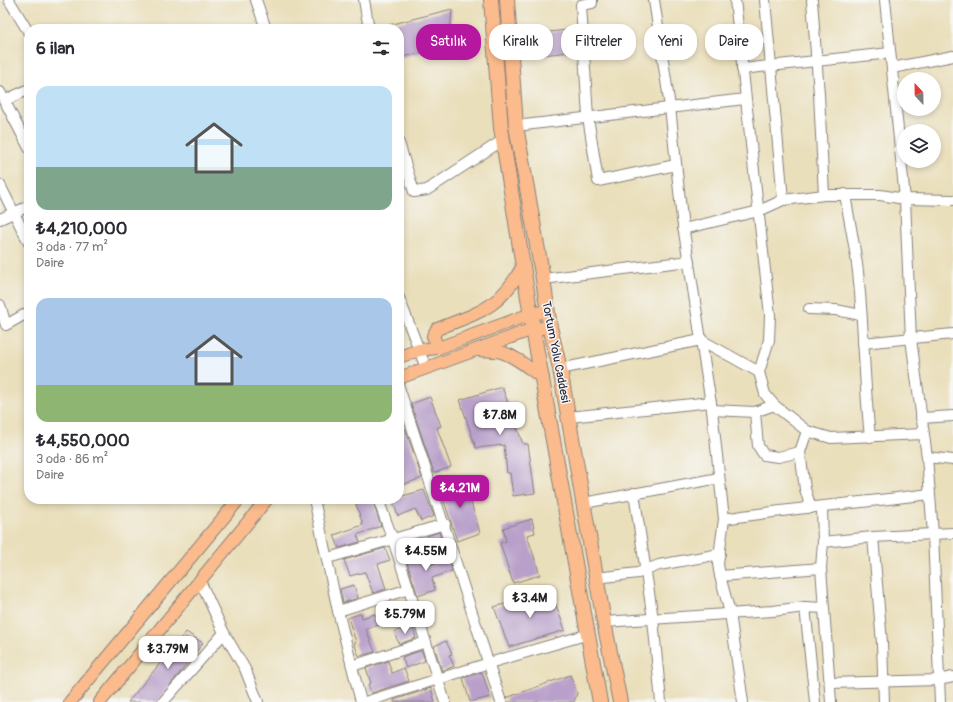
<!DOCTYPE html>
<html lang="tr">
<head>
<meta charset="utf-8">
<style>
	:root { --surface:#fff; --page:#f2f2f3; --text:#2b2b33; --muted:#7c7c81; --accent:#b5179e }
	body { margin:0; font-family:Pangolin,sans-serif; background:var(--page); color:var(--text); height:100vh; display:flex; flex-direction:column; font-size:15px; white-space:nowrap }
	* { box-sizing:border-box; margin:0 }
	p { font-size:13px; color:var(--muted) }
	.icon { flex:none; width:22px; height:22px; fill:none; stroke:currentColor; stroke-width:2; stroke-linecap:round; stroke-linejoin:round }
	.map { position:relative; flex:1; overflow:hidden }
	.panel { position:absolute; left:24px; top:24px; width:380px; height:480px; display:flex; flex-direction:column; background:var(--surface); border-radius:16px; box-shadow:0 2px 6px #0003 }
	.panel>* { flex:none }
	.guide { position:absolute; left:416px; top:24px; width:380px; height:36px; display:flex; gap:8px }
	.needle { width:26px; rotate:338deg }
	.tools { position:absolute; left:897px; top:72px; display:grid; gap:8px }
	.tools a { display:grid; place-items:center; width:44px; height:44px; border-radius:50%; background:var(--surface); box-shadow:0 2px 6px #0003; font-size:20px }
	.price { position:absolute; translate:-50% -34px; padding:0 9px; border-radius:8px; background:#fff; color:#222; font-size:13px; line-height:26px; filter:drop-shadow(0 1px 2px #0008) }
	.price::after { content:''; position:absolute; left:50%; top:24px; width:12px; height:9px; margin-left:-6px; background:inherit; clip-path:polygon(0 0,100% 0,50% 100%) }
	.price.current { background:var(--accent); color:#fff }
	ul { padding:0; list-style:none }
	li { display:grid; align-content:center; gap:8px; height:212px; padding:0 12px }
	li span { display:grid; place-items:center; height:124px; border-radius:12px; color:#555 }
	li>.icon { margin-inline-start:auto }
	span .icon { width:72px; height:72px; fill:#fffc; stroke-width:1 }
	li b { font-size:17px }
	h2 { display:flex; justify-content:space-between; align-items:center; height:48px; padding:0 12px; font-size:17px }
	.pill { padding:0 14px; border-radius:16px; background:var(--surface); box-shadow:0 2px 6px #0003; font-size:14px; line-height:36px }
	.pill.current { background:var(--accent); color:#fff }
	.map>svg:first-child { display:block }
	.building { fill:#b9a0ca }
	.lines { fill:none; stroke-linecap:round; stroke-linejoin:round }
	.minor-casing { stroke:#86807b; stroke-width:12 }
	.major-casing { stroke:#86807b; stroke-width:14 }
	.highway-casing { stroke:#86807b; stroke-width:16 }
	.minor { stroke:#fff; stroke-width:10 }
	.major { stroke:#fbbb8c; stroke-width:12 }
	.highway { stroke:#fbbb8c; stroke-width:14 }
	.labels { text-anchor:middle; stroke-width:3; stroke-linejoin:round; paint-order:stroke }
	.street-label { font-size:12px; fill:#22223b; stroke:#f6f6f2 }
</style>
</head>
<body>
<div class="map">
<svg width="953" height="702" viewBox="0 0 953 702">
	<rect width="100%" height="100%" fill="#f6f6f2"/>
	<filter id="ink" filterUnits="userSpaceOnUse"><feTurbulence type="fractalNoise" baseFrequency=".025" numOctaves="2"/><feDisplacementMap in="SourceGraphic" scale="8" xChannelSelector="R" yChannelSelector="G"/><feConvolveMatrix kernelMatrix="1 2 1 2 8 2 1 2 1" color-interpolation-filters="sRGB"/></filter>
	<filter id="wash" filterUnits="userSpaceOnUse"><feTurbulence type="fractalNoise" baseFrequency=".012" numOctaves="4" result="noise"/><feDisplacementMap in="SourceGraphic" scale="16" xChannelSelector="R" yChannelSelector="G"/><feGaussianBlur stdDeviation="0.9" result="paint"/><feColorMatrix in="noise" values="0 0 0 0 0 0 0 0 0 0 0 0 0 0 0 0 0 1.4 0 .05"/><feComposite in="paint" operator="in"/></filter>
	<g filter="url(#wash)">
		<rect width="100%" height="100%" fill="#eadfbb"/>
		<g id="blocks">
			<g class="building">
				<path d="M452,9L449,46L399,58V29H385V26Z"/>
				<path d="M567,30L570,52L542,55L540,33Z"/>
				<path d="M502,387L523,444H528L535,493L513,496L510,473H507L504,445L476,448L460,400Z"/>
				<path d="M430,397L441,426L437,428L451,467L434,473L411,404Z"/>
				<path d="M405,428L422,478L399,486V431Z"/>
				<path d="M464,478L480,533L457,541L439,485Z"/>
				<path d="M424,490L434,516L421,521L415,509L398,516L392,499H399V497Z"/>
				<path d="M361,499H372L381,526L357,535L360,542L339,548L334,535L363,525L355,501Z"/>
				<path d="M532,519L535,533L527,535L540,575L513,583L500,543L506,541L503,528Z"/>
				<path d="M439,532L443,545L431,550L427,536Z"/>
				<path d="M385,548L390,560L378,564L386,589L373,593L365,572L350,576L344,560Z"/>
				<path d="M422,551L427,566L448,558L452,571L432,578L435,590L418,596L405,556Z"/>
				<path d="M354,585L358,598L343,603L340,589Z"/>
				<path d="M551,591L565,630L509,647L494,607Z"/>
				<path d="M361,613L362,618L375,614L379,625L366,629L375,652L359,656L354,643L356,642L348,618Z"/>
				<path d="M412,625L416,638L399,644L394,632Z"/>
				<path d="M186,632L203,643L157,702H128Z"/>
				<path d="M446,641L452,654L449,655L454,666L442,671L434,646Z"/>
				<path d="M420,651H422L425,661L406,668L402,657Z"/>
				<path d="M388,661L392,673L404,668L409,681L371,693L368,684L371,683L366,668Z"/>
				<path d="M482,672L490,697L470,702L463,678Z"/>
				<path d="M570,675L577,693L574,702H507L506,698Z"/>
				<path d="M431,688L435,702H394V700Z"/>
			</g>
		</g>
	</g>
	<g filter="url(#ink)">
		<use href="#blocks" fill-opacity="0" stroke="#86807b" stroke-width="1"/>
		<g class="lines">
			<g class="minor-casing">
				<g id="minor">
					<path d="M9,0L29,33"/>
					<path d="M256,0L266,29"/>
					<path d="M364,0L369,29"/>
					<path d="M592,0V3L581,5L588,117L598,181L676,165"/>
					<path d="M654,0L670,107L682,219L712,410L724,519L718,564L720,576L730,613L743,702"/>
					<path d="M735,0L770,315L769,340L759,372L765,394L774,405L807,431L831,438L923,434"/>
					<path d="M765,0L783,200"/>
					<path d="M812,0L819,94L824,195"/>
					<path d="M885,0L905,199L911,339L927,457L933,534L940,702"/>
					<path d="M892,68L953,56"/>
					<path d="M742,69L890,53"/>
					<path d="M0,92L29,148"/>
					<path d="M4,101L29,89"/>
					<path d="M516,126L745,99"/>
					<path d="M399,143L414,192L427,190L503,140"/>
					<path d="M0,185L29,243"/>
					<path d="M845,194C849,220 855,246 858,272C864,327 864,382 870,437"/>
					<path d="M0,219L29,206"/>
					<path d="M683,229L759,211L783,200L824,195H880L905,199L953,200"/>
					<path d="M543,279L689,261"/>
					<path d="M399,298L426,368"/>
					<path d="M0,305L6,325L29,312"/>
					<path d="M809,309L836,310L861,315"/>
					<path d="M863,343L953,334"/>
					<path d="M560,369L701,340L759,372"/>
					<path d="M399,387L501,702"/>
					<path d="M712,410L755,412L774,405"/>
					<path d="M755,412L758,446L764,455L778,457L800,452"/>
					<path d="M569,417L711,402"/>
					<path d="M921,418L953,416"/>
					<path d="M807,431L800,452L805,489L811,508"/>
					<path d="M927,457L953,460"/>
					<path d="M634,493L653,619L661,702"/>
					<path d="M314,499L338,611L361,702"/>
					<path d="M378,499L393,540L445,702"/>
					<path d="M584,503L719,478"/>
					<path d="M822,507L823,542"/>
					<path d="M724,519C792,508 861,503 929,494"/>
					<path d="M873,537L953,533"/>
					<path d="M328,558L445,524"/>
					<path d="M821,568L831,702"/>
					<path d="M720,576L821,568L823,542L873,537L882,643L884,702"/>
					<path d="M596,578L638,573L659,565L720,554"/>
					<path d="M200,581L224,633L245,669L258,702"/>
					<path d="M805,607L815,702"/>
					<path d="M338,611L409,589"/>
					<path d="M604,622L773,611L805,607L824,608"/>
					<path d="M352,666L426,642"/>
					<path d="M830,683L938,680L953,677"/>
					<path d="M163,702L224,633"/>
					<path d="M365,702L489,663L589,634"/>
				</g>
			</g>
			<g class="major-casing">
				<g id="major">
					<path d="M438,348L433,336L437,329C480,312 499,309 523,266"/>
					<path d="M479,350C486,351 494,350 501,352C518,357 529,369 543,378"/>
					<path d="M399,357L419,350L438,348L531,314L548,311"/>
					<path d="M399,378L533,329L550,327"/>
					<path d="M70,702L239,499"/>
					<path d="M100,702L267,499"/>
				</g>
			</g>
			<g class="highway-casing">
				<g id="highway">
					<path d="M491,0L501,128L533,329L600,702"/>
					<path d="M507,0L516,126L543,279L550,327L560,369L604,622L620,702"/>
				</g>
			</g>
			<use href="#minor" class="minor"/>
			<use href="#major" class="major"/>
			<use href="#highway" class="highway"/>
		</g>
	</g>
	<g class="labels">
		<g class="street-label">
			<text transform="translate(556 352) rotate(79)" y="4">Tortum Yolu Caddesi</text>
		</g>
	</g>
</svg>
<div class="tools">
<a><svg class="needle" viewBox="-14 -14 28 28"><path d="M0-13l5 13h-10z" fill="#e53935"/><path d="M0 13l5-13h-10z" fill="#7c7c81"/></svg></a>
<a><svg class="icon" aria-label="layers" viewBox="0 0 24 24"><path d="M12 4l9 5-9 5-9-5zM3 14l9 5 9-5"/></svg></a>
</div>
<b class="price" style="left:500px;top:436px">₺7.8M</b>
<b class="price current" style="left:460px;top:509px">₺4.21M</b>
<b class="price" style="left:426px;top:572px">₺4.55M</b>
<b class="price" style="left:530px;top:619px">₺3.4M</b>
<b class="price" style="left:405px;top:635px">₺5.79M</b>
<b class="price" style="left:168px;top:670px">₺3.79M</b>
<div class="guide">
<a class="pill current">Satılık</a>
<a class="pill">Kiralık</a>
<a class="pill">Filtreler</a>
<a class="pill">Yeni</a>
<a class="pill">Daire</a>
</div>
<section class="panel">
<h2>6 ilan<svg class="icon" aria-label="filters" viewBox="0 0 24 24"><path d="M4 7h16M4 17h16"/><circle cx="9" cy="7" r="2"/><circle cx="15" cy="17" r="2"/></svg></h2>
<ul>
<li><span style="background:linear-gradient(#bfe0f5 65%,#7fa58c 0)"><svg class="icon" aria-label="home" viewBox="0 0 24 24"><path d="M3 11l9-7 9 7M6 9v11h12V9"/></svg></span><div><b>₺4,210,000</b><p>3 oda · 77 m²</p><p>Daire</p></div></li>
<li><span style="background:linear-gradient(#a9c7e8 70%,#8fb573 0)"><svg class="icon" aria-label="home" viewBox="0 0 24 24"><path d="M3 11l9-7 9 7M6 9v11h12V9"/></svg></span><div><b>₺4,550,000</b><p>3 oda · 86 m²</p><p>Daire</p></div></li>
</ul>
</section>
</div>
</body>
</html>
